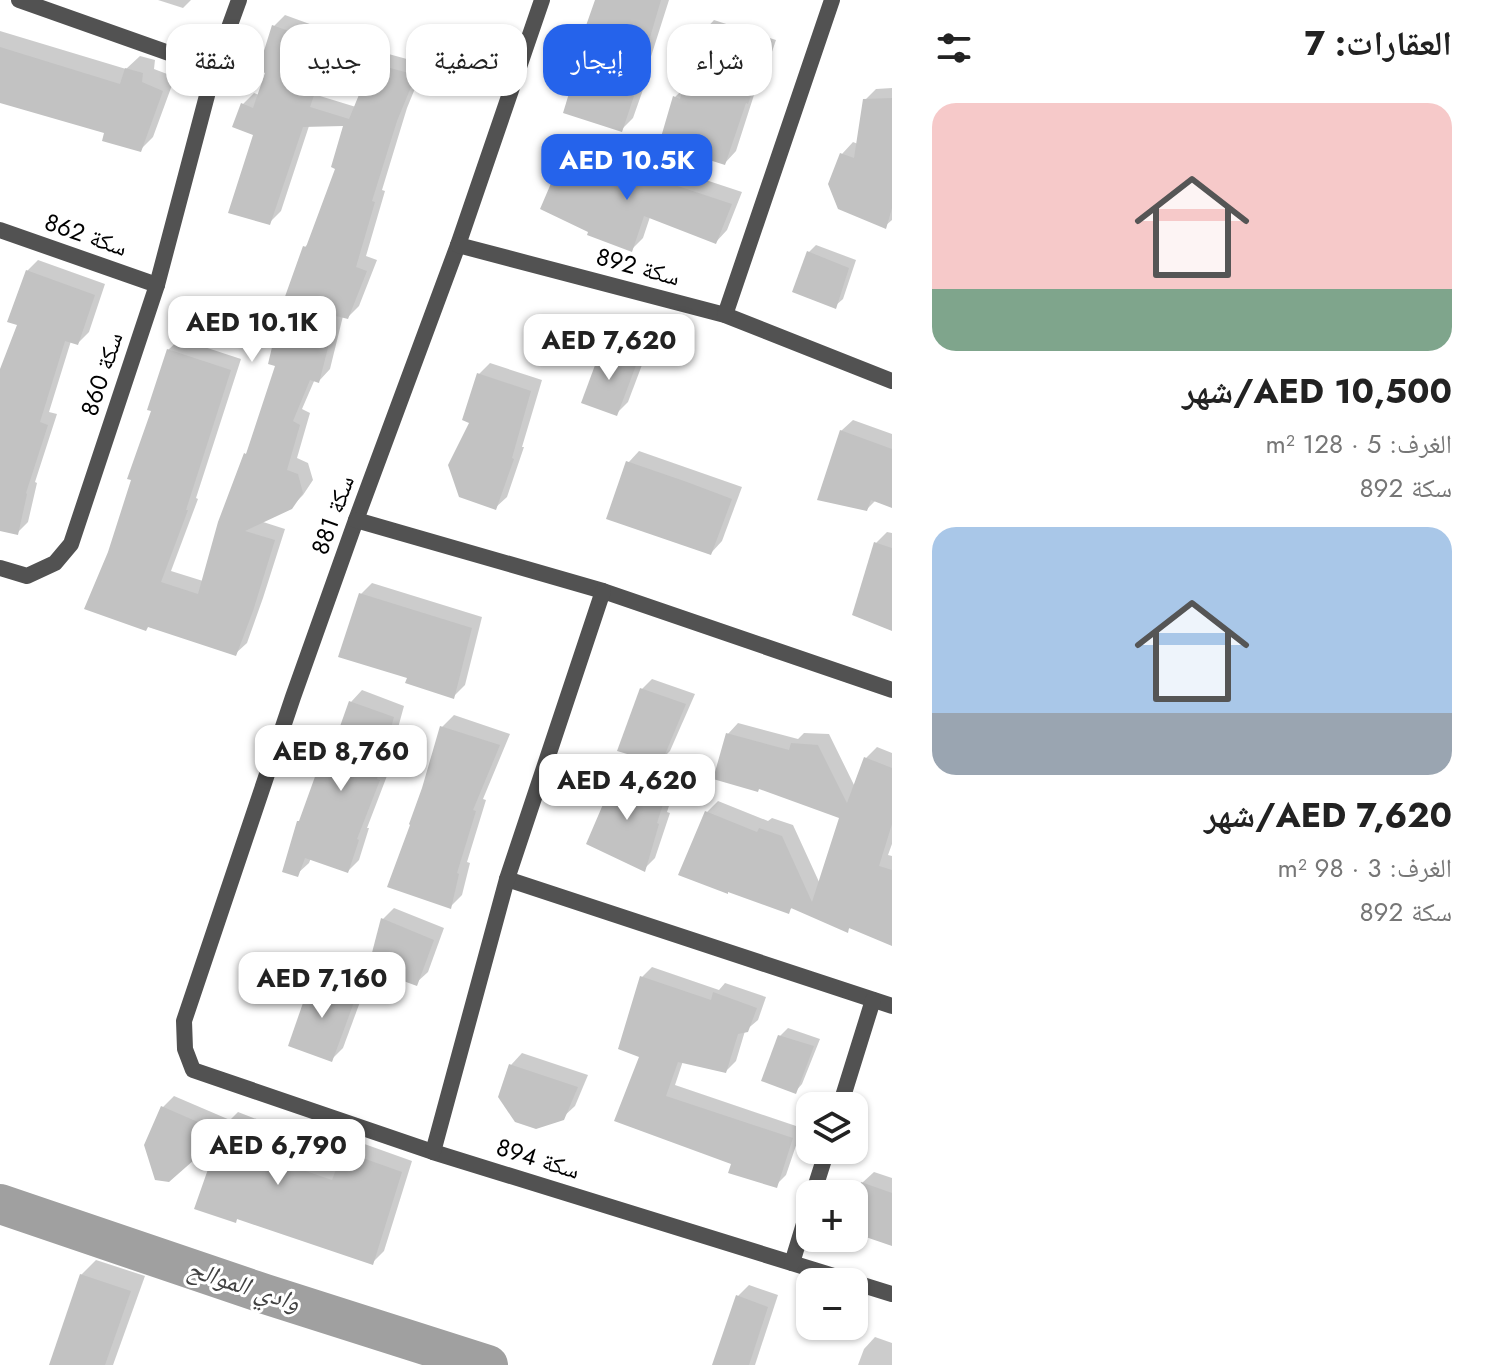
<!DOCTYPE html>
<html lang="ar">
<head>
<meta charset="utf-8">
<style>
	:root { --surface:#fff; --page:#f2f2f2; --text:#222; --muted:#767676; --accent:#2563eb }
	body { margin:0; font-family:Jost,"Noto Naskh Arabic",sans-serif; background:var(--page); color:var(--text); direction:rtl; height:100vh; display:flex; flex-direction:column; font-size:30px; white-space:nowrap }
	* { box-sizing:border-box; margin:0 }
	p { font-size:26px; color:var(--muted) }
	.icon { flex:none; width:44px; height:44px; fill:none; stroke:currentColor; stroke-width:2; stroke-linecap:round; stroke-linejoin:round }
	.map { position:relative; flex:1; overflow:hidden; direction:ltr }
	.side { display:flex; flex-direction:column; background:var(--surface); width:600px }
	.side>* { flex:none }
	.hud { position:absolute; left:24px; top:24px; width:748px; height:72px; direction:rtl; display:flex; gap:16px }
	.tools { position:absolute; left:796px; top:1092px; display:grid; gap:16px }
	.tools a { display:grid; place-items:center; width:72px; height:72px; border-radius:16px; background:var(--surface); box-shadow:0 2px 6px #0004; font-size:40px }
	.price { position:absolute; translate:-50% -68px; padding:0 18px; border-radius:16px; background:#fff; color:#222; font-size:26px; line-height:52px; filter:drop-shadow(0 2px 4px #0008) }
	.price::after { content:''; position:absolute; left:50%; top:48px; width:24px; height:18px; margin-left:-12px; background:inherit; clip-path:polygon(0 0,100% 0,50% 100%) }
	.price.active { background:var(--accent); color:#fff }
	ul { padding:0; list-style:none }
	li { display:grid; align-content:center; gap:16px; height:424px; padding:0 40px }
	li span { display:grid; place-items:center; height:248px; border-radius:24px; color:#555 }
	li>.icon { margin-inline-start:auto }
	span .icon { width:144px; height:144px; fill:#fffc; stroke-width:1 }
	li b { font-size:34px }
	h2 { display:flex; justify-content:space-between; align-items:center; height:96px; padding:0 40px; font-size:34px }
	.chip { padding:0 28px; border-radius:24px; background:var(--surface); box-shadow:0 2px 6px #0004; font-size:28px; line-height:72px }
	.chip.active { background:var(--accent); color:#fff }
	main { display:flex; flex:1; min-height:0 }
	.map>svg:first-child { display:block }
	.shadow { fill:#0003 }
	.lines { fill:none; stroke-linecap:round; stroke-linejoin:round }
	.river { stroke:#a0a0a0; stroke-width:40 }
	.building { fill:#c2c2c2 }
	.street { stroke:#525252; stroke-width:16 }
	.labels { text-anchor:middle; stroke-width:6; stroke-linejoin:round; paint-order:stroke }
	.street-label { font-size:24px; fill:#000; stroke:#fff }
	.water-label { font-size:26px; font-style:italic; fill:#414141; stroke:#fff }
</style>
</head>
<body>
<main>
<section class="side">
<h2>العقارات: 7<svg class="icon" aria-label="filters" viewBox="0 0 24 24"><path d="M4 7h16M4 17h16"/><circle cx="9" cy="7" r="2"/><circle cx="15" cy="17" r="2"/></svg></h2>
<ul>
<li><span style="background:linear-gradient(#f6c9c9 75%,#7fa58c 0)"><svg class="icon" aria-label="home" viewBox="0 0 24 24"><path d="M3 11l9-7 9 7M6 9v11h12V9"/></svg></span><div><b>AED 10,500/شهر</b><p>الغرف: 5 · 128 m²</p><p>سكة 892</p></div></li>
<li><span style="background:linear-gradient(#a9c7e8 75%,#9aa5b1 0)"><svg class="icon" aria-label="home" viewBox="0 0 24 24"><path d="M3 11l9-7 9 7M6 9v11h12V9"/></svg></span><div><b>AED 7,620/شهر</b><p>الغرف: 3 · 98 m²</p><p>سكة 892</p></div></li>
</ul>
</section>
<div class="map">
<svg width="892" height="1365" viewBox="0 0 892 1365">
	<rect width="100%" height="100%" fill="#fff"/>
	<g class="shadow">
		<path d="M158,0H191L183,8Z"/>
		<path d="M598,0H669L648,66L651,67L633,118L622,129Z"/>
		<path d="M285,15L340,35L320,96L356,107L374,64L385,53L425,64L407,108L382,190L385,191L366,256L377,260L359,306L348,317L343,316L330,369L319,381L315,379L302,409L310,413L297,458L308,463L313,480L303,495L291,507L260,521L285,529L263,598L247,643L235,654L110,553L154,410L168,350L180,339L241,359L196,498L198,499L171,571L203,581L245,455L250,450L278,365L305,247L309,243L338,168L345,123L309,126L281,211L270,222L256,133L243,104L254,93L259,95L267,72L274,26Z"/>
		<path d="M714,20L776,40L759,90L754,95L736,151L725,163L675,97L686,86L703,32Z"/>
		<path d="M0,31L126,69L140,56L155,60L154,69L175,77L153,137L140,150L107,132L0,101Z"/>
		<path d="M892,88V220L885,226L842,154L853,142L858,144L865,100L876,89Z"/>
		<path d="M580,135L622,150L621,152L742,192L727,230L716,242L650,217L643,238L632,249L568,147Z"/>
		<path d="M816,245L856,260L843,299L835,306L808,253Z"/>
		<path d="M38,260L105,284L89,332L78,343L71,341L49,412L57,414L35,482L37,483L28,522L17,533L0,529V375L19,324L27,271Z"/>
		<path d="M614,338L648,349L628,402L617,413L603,350Z"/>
		<path d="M490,363L542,380L522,447H524L507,497L495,508L472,422L479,374Z"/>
		<path d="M853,420L892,434V506L876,500L867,509L841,431Z"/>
		<path d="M639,451L742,487L722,541L711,553L628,463Z"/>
		<path d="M887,532L892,533V625L876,543Z"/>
		<path d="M372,583L482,617L465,685L453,697L409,677L361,594Z"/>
		<path d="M652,679L695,694L670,751L660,761L642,689Z"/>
		<path d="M362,690L404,706L387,768H390L367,828H369L359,860L348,871L311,858L309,863L297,874L322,762L334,750L351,702Z"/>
		<path d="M454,715L510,734L483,799L486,800L467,862L470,863L462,895L450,907L424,789L442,727Z"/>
		<path d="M738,723L798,739L804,733L829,734L855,787L866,758L877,747L892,753V844L888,855L892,856V944L851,927L847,930L793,907L788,911L707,812L718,801L768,821L772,818L793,825L820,884L842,817L727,735Z"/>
		<path d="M622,762L676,784L667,812L670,813L655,858L644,869L610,793L611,773Z"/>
		<path d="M394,908L444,928L428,972L416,983L383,919Z"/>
		<path d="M325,967L367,983L343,1048L332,1059L313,978Z"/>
		<path d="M652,967L719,990L725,983L766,997L758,1020L745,1031L736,1061L726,1071L683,1061L675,1085L802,1128L786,1175L776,1185L733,1162L617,1120L642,1055V977Z"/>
		<path d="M788,1028L820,1039L802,1084L795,1092L780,1036Z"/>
		<path d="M522,1053L588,1075L575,1106L562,1118L511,1065Z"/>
		<path d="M174,1096L230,1120L238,1112L272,1125L266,1142L339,1167L344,1152L356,1141L412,1161L384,1251L373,1262L238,1218L235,1221L224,1131L168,1180L163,1107Z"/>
		<path d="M874,1172L892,1178V1244L854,1230V1207L862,1183Z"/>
		<path d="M96,1260L145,1276L113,1365H51L81,1275Z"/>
		<path d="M749,1285L778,1295L755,1365H714L738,1296Z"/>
		<path d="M875,1337L892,1343V1365H858L864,1349Z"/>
	</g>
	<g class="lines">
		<path class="river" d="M0,1204L265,1294L488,1365"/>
	</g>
	<g class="building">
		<path d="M595,0H661L638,78H640L622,132L563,113L585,41L581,40Z"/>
		<path d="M272,25L331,46L310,107L349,119L372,63L416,75L397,121L372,201L375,202L356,267L367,271L348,319L336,316L319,383L310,380L293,421L300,425L287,470L298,474L303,493L292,509L245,531L275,540L253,611L236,656L148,627L146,631L84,609L108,552L131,480L127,479L151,411L147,410L167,349L231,370L186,510H188L161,582L198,594L218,522L244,453L246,454L275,366L268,364L282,305L303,246L306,247L335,169L331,167L343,126L303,127L270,225L228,213L253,135L232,127L241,103L253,108L265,73L258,70Z"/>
		<path d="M701,31L766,51L748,104L746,103L725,165L659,144L673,96L680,99Z"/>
		<path d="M0,47L120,84L125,68L143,73L142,82L163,91L141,152L102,141L104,133L0,103Z"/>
		<path d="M892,98V208L886,229L838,209L828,184L840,153L854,158L863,99Z"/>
		<path d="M567,146L612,162L611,164L732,204L716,244L644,216L632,252L587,235L588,232L540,209Z"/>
		<path d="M807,251L849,268L836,309L792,292Z"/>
		<path d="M26,270L95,295L78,345L65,341L40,422L48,425L26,493L27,494L18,535L0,531V369L17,325L7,322Z"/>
		<path d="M601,349L638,360L617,416L581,403Z"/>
		<path d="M477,373L531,391L512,458L514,459L496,510L459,497L448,465L469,423L462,420Z"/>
		<path d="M840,430L892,449V508L871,500L867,511L817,500Z"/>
		<path d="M626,461L687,482L732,499L711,555L606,519Z"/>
		<path d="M874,542L892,548V631L852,615Z"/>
		<path d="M359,593L472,628L454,699L405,683L407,678L338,657Z"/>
		<path d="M640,688L686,704L661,764L617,751Z"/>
		<path d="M349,701L394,717L377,779L380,780L357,839L359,840L348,873L305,858L298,877L282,872L297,821H299L321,760L327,763Z"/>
		<path d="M440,726L500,745L473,810L476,811L457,873L459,874L451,909L387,887L410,825L409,824L422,788Z"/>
		<path d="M726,733L789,750L791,743L818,745L847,803L864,757L892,768V824L879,866L892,870V946L849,928L848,933L791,908L789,914L728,892V894L678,875L705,811L757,832L759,828L782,836L812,902L839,818L759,789L758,792L713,779Z"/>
		<path d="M609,772L666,795L657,823L659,824L645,872L586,844L607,795L602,792Z"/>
		<path d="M381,918L434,940L417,986L368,968Z"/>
		<path d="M640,976L711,1000L713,992L757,1008L748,1032L738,1034L726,1073L678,1062L666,1096L793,1138L777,1188L728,1173L731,1164L614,1121L639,1057L618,1049Z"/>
		<path d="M312,977L357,994L332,1062L288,1046Z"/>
		<path d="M778,1035L814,1046L796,1094L761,1081Z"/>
		<path d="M509,1064L578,1087L564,1120L536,1129L515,1122L498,1097Z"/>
		<path d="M161,1106L221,1132L225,1122L261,1137L256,1154L332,1180L343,1151L402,1172L373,1265L237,1219L236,1223L194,1209L219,1138L169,1182L155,1180L144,1145Z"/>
		<path d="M861,1182L892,1193V1246L854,1233V1201Z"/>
		<path d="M80,1274L131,1291L105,1365H49Z"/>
		<path d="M736,1295L768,1307L749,1365H712Z"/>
	</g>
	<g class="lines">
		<g class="street">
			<path d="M19,0L214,69"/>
			<path d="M542,0L458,245L356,520L293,697L184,1021L185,1049L193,1070L433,1152L892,1294"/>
			<path d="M0,230L157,285"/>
			<path d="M458,245L725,315L892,381"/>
			<path d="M725,315L832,0"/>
			<path d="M356,520L603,591L892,690"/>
			<path d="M0,568L27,576L55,563L71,544L157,285L214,69L239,0"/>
			<path d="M507,879L892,1006"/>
			<path d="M840,1106L873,1000"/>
			<path d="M433,1152L507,879L603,591"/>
			<path d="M813,1194L827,1150"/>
			<path d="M792,1263L810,1204"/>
		</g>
	</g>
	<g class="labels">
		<g class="street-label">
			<text transform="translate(86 235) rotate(19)" y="8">سكة 862</text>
			<text transform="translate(638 267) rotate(15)" y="8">سكة 892</text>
			<text transform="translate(102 374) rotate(-72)" y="8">سكة 860</text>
			<text transform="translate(333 515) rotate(-70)" y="8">سكة 881</text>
			<text transform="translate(538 1159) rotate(17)" y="8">سكة 894</text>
		</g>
		<g class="water-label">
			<text transform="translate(244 1285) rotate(18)" y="9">وادي الموالح</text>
		</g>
	</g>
</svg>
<div class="tools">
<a><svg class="icon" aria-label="layers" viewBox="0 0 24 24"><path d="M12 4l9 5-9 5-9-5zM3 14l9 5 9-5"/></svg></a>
<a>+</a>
<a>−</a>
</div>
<b class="price active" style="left:627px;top:202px">AED 10.5K</b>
<b class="price" style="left:252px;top:364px">AED 10.1K</b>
<b class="price" style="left:609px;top:382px">AED 7,620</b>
<b class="price" style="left:341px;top:793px">AED 8,760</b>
<b class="price" style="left:627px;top:822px">AED 4,620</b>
<b class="price" style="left:322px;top:1020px">AED 7,160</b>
<b class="price" style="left:278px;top:1187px">AED 6,790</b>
<div class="hud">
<a class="chip">شراء</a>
<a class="chip active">إيجار</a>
<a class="chip">تصفية</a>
<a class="chip">جديد</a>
<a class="chip">شقة</a>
</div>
</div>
</main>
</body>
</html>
